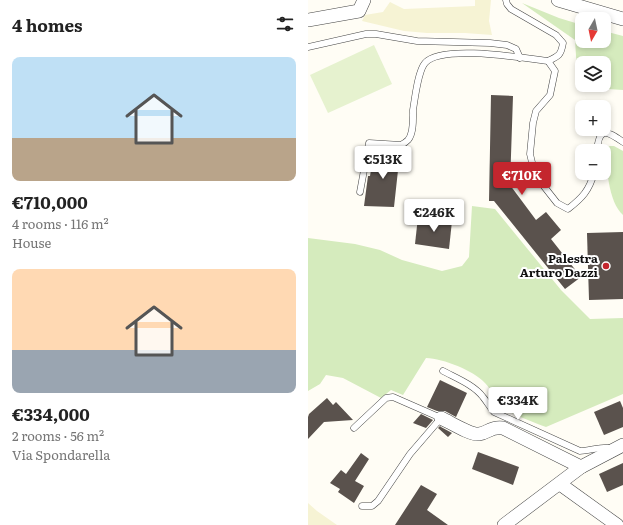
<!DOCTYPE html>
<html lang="en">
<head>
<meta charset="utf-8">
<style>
	:root { --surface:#fff; --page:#f2f2f2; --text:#222; --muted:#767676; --accent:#c4262e }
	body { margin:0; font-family:Literata,serif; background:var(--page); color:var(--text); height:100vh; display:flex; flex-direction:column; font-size:15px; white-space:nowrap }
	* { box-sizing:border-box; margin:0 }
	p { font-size:13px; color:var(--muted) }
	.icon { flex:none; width:22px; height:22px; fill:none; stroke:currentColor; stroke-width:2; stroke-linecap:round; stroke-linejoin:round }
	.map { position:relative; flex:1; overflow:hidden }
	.drawer { display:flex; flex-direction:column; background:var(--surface); width:308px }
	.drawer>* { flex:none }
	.needle { width:26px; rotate:189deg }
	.tools { position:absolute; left:267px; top:12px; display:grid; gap:8px }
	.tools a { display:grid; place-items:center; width:36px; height:36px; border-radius:8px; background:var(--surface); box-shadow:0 2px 6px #0003; font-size:20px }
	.price { position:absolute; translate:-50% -34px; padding:0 9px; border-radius:4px; background:#fff; color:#222; font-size:13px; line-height:26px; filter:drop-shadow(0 1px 2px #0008) }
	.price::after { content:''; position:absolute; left:50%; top:24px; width:12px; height:9px; margin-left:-6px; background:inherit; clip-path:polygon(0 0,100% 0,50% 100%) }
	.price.on { background:var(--accent); color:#fff }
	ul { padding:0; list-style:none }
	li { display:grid; align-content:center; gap:8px; height:212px; padding:0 12px }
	li span { display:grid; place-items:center; height:124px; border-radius:8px; color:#555 }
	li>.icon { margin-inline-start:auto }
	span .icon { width:72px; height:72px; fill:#fffc; stroke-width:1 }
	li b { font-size:17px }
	h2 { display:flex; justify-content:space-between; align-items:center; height:48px; padding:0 12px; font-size:17px }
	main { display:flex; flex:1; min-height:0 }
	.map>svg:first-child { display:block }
	.farmland { fill:#f6f3d4 }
	.green { fill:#d5ebbd; fill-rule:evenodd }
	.pitch { fill:#e6f2cf }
	.building { fill:#5a524d }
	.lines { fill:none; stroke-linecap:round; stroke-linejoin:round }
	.lane-casing { stroke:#444; stroke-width:7 }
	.street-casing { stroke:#444; stroke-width:14 }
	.lane { stroke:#fff; stroke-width:6 }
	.street { stroke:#fff; stroke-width:13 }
	.poi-dot { fill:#c4262e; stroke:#fff; stroke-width:1.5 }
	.labels { text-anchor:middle; stroke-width:4; stroke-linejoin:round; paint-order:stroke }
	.poi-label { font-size:12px; font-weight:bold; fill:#111; stroke:#fff; text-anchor:end }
</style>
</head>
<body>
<main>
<section class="drawer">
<h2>4 homes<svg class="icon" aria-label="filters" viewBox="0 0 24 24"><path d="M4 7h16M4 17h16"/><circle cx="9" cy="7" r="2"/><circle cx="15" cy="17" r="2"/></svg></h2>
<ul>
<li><span style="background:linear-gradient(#bfe0f5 65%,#b9a48a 0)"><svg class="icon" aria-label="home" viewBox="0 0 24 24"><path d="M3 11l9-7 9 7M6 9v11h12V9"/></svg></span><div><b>€710,000</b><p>4 rooms · 116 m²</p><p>House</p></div></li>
<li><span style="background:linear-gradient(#ffd9b3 65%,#9aa5b1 0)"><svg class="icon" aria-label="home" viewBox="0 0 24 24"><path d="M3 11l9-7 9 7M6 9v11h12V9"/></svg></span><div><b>€334,000</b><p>2 rooms · 56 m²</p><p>Via Spondarella</p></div></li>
</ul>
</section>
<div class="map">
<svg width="315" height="525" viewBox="0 0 315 525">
	<rect width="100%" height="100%" fill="#fffdf5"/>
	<g class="farmland">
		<path d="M167,0H183L181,21L184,35L157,33H119L96,31L54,21L57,15L75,12L82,2L96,9L167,6Z"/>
		<path d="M0,503L9,511L29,525H0Z"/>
	</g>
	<g class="green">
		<path d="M214,3L251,18L274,25V41H296V31L315,36V90L270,87L267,40ZM274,63H296V85H274Z"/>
		<path d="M298,146H306L315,151V215C300,202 298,165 298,146Z"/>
		<path d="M164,206L187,209L253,290L282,319L315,318V394L238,427C225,422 204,415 193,406C187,400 184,390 177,383C165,370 136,359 118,358L95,395L83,390L73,398L35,378L18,375L12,384L0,391V238L47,244L72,250L94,260L134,271L154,266L161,257Z"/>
	</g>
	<path class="pitch" d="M66,45L84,84L20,113L2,75Z"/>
	<g class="building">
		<path d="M183,95L205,96L202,185L228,220L238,212L253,230L243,239L273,277L257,289L186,201H181Z"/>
		<path d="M66,150L92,152L86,207L56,206L60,176H62L63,170L65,171Z"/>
		<path d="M110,217L144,221L141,249L107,244Z"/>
		<path d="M315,232V299L281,300L279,233Z"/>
		<path d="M132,380L159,393L148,417L137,411H129L119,407Z"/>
		<path d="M19,398L25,405L28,402L45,420L16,422L0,439V417L1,414Z"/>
		<path d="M312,401L315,408V427L296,435L286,412Z"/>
		<path d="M113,414L125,420L118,428L105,423Z"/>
		<path d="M132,426L133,427L144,433L140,437L130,428Z"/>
		<path d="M170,452L211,467L205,485L164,469Z"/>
		<path d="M53,453L61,459L47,481L56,486L46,503L30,492L32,489L22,483L33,470L38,474Z"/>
		<path d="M315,463V485L299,492L291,474Z"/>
		<path d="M113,485L129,494L119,510L140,525H87Z"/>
	</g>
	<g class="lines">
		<g class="lane-casing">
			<g id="lane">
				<path d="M0,47L58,34H68L109,41L182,43L199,45L208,49L212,58"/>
				<path d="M240,61L247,71L242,95L228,111L225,123L222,154L227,175L249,203L260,209C274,198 281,191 286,173"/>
				<path d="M289,151C291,127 298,130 315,142"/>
				<path d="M52,192L61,143L93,145C95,144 98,142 100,140C106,133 105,118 105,110C107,98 110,71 117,63C133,44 215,58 240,61C251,56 253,55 255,43L248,35L203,9L199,4L198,0"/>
				<path d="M135,371C148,378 166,385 175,397C179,402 182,407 186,412L272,451C279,451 297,446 302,448"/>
				<path d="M46,428L78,398L85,397L133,418L102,454L70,501L64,506H54"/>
			</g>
		</g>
		<g class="street-casing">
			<g id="street">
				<path d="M250,0L315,19"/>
				<path d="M0,20L51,11L56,0"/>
				<path d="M133,418C142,422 162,435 171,434C180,433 183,426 195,428L273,467"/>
				<path d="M252,484L309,525"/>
				<path d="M196,525L273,467L315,445"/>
			</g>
		</g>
		<use href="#lane" class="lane"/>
		<use href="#street" class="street"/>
	</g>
	<circle class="poi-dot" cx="298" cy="266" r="4"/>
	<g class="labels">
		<g class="poi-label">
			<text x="290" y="263">Palestra<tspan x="290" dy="14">Arturo Dazzi</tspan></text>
		</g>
	</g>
</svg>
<div class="tools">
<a><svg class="needle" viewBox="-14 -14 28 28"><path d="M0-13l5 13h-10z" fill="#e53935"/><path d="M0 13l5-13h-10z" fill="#767676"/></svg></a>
<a><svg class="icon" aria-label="layers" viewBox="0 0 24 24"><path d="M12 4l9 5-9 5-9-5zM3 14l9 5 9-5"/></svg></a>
<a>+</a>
<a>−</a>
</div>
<b class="price" style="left:75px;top:180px">€513K</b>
<b class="price on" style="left:214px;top:196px">€710K</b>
<b class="price" style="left:126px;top:233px">€246K</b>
<b class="price" style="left:210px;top:421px">€334K</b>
</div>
</main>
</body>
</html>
